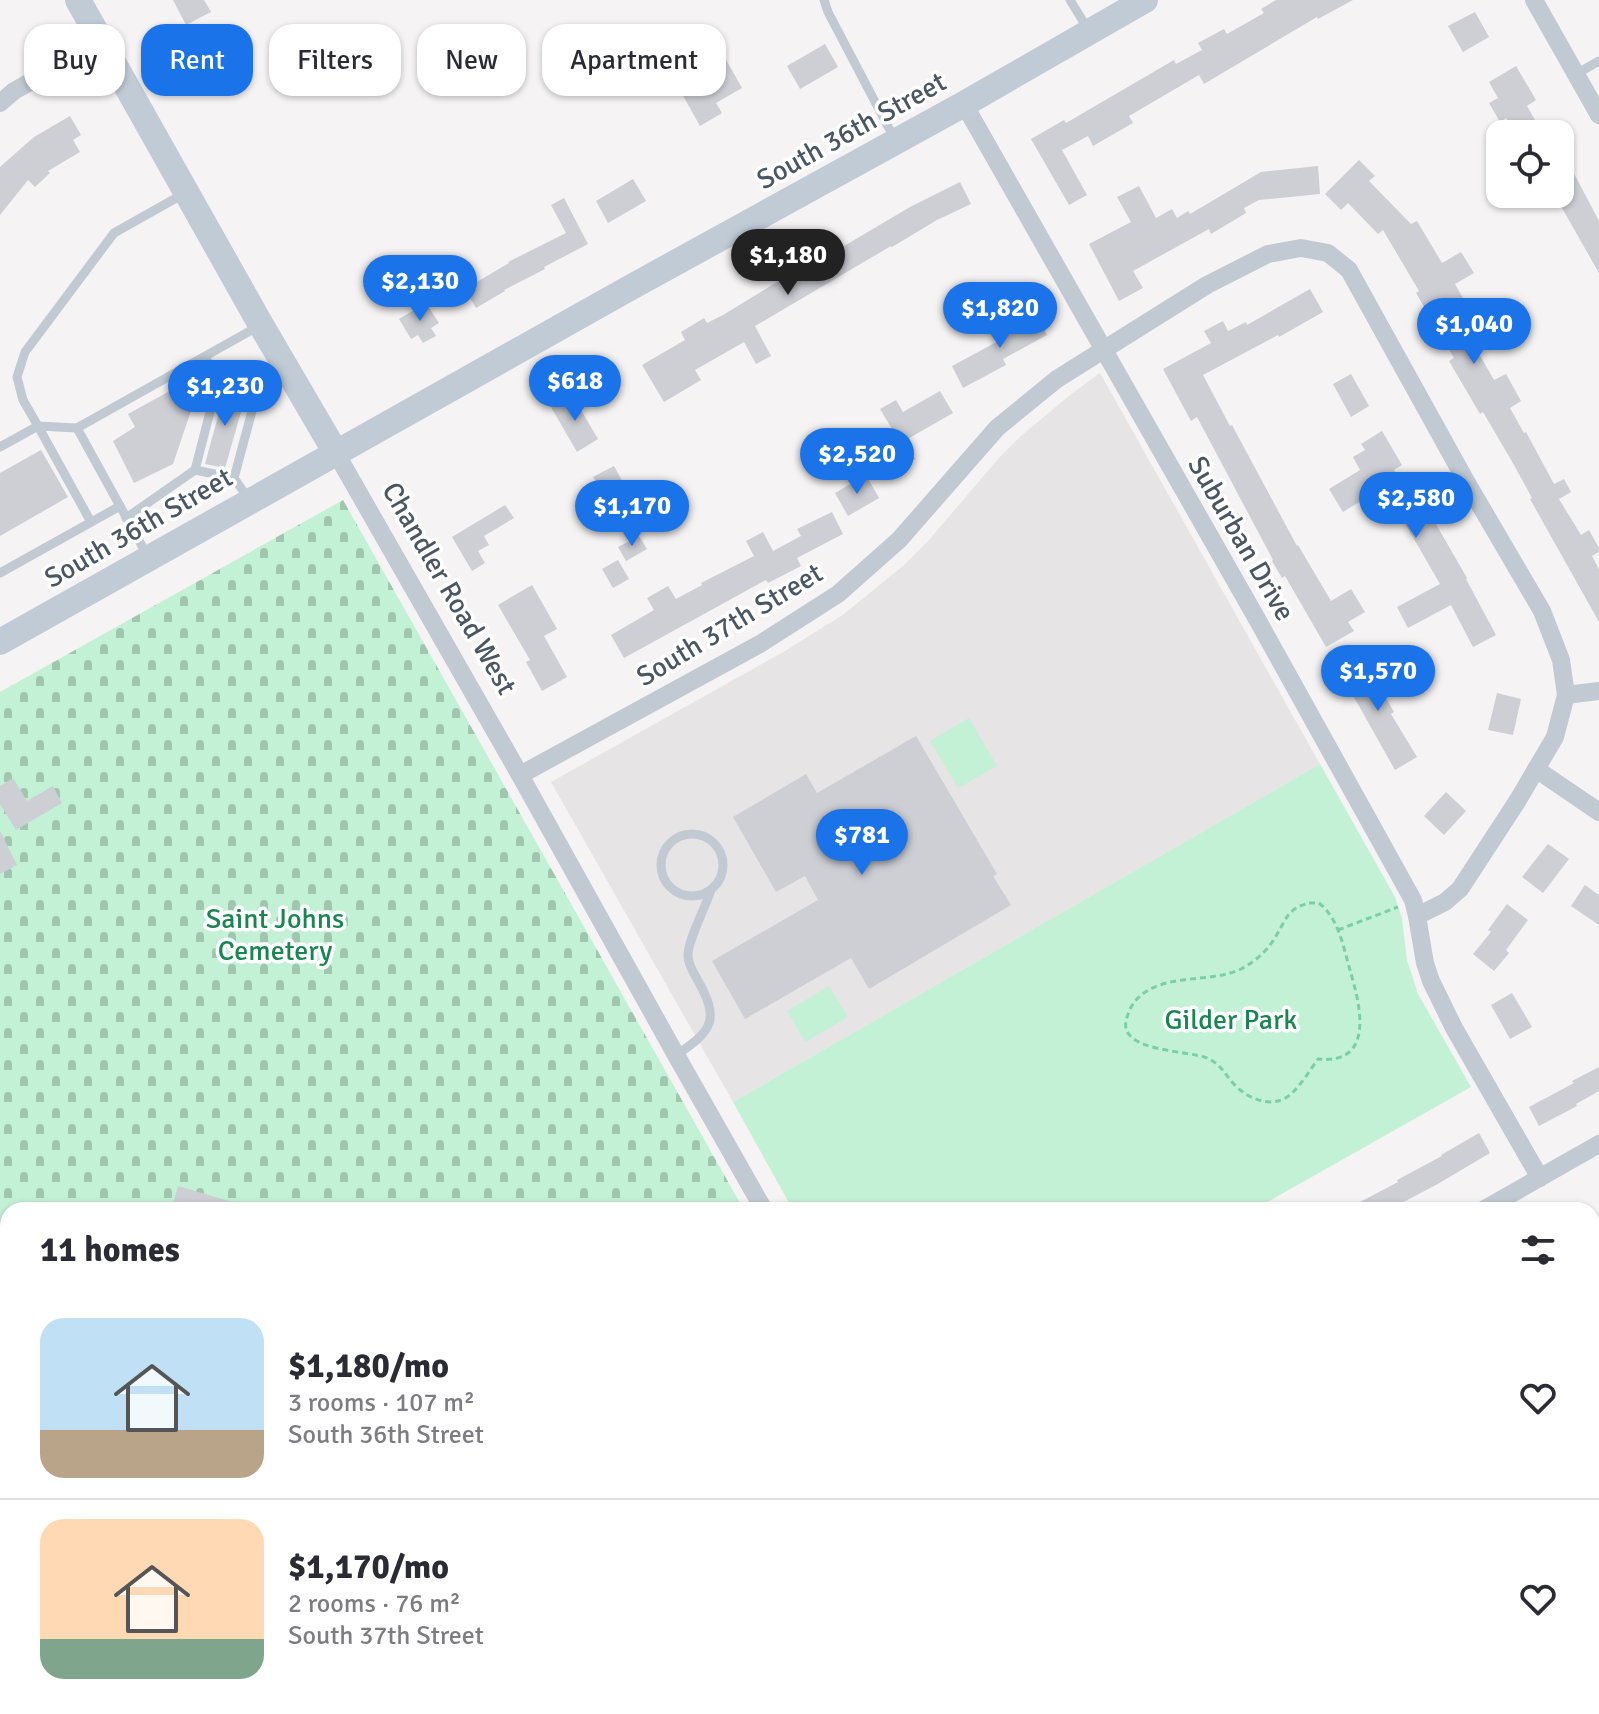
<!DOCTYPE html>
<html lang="en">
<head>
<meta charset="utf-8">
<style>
	:root { --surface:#fff; --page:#f7f7f7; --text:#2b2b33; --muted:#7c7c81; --line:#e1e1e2; --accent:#1a73e8 }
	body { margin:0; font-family:Signika,sans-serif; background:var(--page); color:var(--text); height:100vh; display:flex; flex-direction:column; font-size:30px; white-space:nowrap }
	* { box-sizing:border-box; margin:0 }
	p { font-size:26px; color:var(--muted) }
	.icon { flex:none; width:44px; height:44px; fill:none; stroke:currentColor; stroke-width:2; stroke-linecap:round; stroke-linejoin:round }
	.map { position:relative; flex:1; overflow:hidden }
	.drawer { position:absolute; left:0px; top:1202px; width:1600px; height:512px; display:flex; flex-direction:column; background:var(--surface); border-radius:24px 24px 0 0; box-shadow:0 2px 6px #0004 }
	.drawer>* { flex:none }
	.hud { position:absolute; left:24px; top:24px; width:800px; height:72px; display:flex; gap:16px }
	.controls { position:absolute; left:1486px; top:120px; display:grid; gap:16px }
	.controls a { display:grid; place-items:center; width:88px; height:88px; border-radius:16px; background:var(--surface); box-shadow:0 2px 6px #0004; font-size:40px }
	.price { position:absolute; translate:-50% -68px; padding:0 18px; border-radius:28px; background:var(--accent); color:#fff; font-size:26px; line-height:52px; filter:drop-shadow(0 2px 4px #0008) }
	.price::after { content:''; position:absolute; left:50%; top:48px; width:24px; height:18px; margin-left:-12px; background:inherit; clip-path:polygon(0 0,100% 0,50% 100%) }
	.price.active { background:#222; color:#fff }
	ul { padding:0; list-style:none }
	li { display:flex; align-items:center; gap:24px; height:200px; padding:0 40px }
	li+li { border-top:2px solid var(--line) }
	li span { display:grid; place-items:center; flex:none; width:224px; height:160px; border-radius:24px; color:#555 }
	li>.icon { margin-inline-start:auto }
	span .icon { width:96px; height:96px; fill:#fffc; stroke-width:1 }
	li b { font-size:34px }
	h2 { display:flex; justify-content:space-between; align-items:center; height:96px; padding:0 40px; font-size:34px }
	.tag { padding:0 28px; border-radius:24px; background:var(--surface); box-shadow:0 2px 6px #0004; font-size:28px; line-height:72px }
	.tag.active { background:var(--accent); color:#fff }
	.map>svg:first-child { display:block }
	.education { fill:#e6e4e5 }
	.cemetery { fill:url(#cemetery-stones) }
	.park { fill:#c3f1d5 }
	.building { fill:#cdcfd5 }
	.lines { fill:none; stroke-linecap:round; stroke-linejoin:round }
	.path { stroke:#7ad0a6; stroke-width:3; stroke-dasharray:6 4; stroke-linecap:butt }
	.service { stroke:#c1cad2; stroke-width:9 }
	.minor { stroke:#c1cad2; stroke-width:18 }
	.secondary { stroke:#c1cbd6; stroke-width:26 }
	.labels { text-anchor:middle; stroke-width:7; stroke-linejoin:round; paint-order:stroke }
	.street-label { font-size:28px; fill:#4a5661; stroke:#fff }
	.park-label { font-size:28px; fill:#17864f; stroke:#fff }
</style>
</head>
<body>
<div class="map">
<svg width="1599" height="1714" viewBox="0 0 1599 1714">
	<defs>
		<pattern id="cemetery-stones" width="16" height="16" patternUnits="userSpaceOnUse" patternTransform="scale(2)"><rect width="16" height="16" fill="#c3f1d5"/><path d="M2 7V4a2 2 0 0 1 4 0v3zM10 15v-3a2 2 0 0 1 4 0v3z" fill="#a0c6b0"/></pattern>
	</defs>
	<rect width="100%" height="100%" fill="#f5f3f3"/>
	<path class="education" d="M1100,373L1320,764L733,1102L551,782L785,651L844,614L904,565L929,540L998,459L1021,436L1070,395Z"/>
	<path class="cemetery" d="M343,500L744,1210H8V1706H305L290,1714H0V692Z"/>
	<g class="park">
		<path d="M969,718L997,766L958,788L930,741Z"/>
		<path d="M1320,764L1395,897L1402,919L1407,960L1418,994L1471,1087L1253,1210H793L733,1102Z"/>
		<path d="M829,986L848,1017L805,1042L787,1011Z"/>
	</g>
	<g class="building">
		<path d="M173,0H204L211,12L186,25Z"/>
		<path d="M1276,0H1353L1318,19L1317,17L1204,84L1199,75L1129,116L1133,123L1093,146L1088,136L1062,150L1087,195L1069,205L1031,139L1064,120L1066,123L1174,60L1176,64L1202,50L1198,43L1224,29L1227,34L1264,13L1261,9Z"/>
		<path d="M1475,12L1489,37L1463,52L1448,26Z"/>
		<path d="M825,44L838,67L800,89L787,66Z"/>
		<path d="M720,49L742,88L716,103L722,113L700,126L672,76Z"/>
		<path d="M1516,66L1536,100L1527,106L1543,134H1516L1506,118L1500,122L1489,103L1498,98L1489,82Z"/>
		<path d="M70,116L81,135L73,140L80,152L48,171L50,173L35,187L28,180L0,215V167L34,137Z"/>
		<path d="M1560,147L1599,221V273L1554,194H1560Z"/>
		<path d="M1359,160L1375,176L1369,181L1411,224L1417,221L1442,263L1461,252L1474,273L1455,284L1468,307L1456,314L1494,380L1506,374L1521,401L1510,408L1524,433L1526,432L1554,484L1564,479L1571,492L1559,499L1581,535L1589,530L1599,548V552L1592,556L1599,569V622L1530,499L1532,498L1514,465L1483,412L1480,414L1449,361L1454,358L1416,293L1419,291L1383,230L1378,234L1348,203L1341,210L1325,194Z"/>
		<path d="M1318,166L1320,194L1259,200L1244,208L1246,213L1211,234L1209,229L1133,271L1143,288L1119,301L1089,244L1131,222L1117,197L1139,186L1156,218L1172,209L1177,218L1188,211L1190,214L1261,172Z"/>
		<path d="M633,179L646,201L608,223L596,201Z"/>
		<path d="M960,182L971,204L937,220L892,247L891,246L755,326L771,356L756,364L744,342L695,370L701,380L664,402L642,365L685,340L681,332L704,318L707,323L723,315L810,262L812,265L910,207Z"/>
		<path d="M564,198L588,244L544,267L545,269L504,290L505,291L476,308L465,289L509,263L508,262L566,233L551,205Z"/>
		<path d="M1310,289L1323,312L1279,337L1278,335L1203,375L1230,426L1232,425L1297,546L1298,545L1331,601L1351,589L1365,612L1348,622L1354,631L1326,647L1285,576L1282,578L1272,561L1273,560L1197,417L1191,421L1163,369L1211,343L1204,331L1223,321L1228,331L1246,322L1247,325Z"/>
		<path d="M426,303L439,323L431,328L436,336L423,343L418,335L411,339L399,319Z"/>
		<path d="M1034,311L1047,335L1003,359L1006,365L963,388L952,366L1004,338L1000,329Z"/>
		<path d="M1351,374L1369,406L1351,417L1333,384Z"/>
		<path d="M186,382L195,399L173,464L134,483L113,441L135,427L128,414Z"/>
		<path d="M226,387L242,392L245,398L225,468L205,464Z"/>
		<path d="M940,391L953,413L904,441L915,459L882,478L869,456L898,439L880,409L896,400L903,412Z"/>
		<path d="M572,395L598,439L577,452L551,407Z"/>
		<path d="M1382,431L1402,465L1394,470L1411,497L1418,493L1467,578L1466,579L1496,635L1473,647L1451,605L1408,628L1397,607L1440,584L1384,487L1343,512L1329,489L1360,470L1353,457L1365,450L1361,444Z"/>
		<path d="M41,450L68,497L0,536V473Z"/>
		<path d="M614,466L629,493L608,504L593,477Z"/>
		<path d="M866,475L879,498L848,516L835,493Z"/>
		<path d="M505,505L514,518L484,536L489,545L478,551L485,563L472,571L452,537Z"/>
		<path d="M832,512L843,534L797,558L801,566L768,583L766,580L624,658L611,635L654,610L647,598L668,586L676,599L702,585L701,583L754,556L746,541L763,532L773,551L801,536L797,529Z"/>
		<path d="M639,536L647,549L626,561L618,547Z"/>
		<path d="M618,560L629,579L613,588L602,569Z"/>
		<path d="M532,585L557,629L544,636L567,677L542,691L526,662L530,660L498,605Z"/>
		<path d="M1371,657L1379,671L1372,674L1394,712L1391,714L1417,757L1395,770L1341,674Z"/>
		<path d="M1497,693L1521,699L1513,735L1488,730Z"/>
		<path d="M916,736L997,874L993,876L1011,905L869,989L851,958L745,1019L712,961L818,900L805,876L776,892L733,817L806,774L817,793Z"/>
		<path d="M13,778L27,801L53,786L62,803L16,830L0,804V786Z"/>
		<path d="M1446,792L1466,811L1444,835L1424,816Z"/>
		<path d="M0,831L17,865L0,874Z"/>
		<path d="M1548,844L1569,859L1543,893L1522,877Z"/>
		<path d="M1585,885L1599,895V925L1571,906Z"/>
		<path d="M1507,904L1528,920L1506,950L1509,953L1494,971L1473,954L1491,932L1488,930Z"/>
		<path d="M1512,993L1532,1027L1510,1039L1491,1005Z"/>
		<path d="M1599,1067V1091L1576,1104L1577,1106L1539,1126L1529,1107L1574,1083L1572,1081Z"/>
		<path d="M1479,1133L1490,1153L1436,1185L1388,1210H1345L1398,1182L1397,1180L1442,1156L1441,1155Z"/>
		<path d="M178,1186L246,1206V1210H171Z"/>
	</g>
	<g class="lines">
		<g class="path">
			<path d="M1309,903H1319C1339,919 1343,946 1350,970C1360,1004 1376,1065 1318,1059C1310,1070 1298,1090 1287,1097C1269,1109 1245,1097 1233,1083C1223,1072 1222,1065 1207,1058C1187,1050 1120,1052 1126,1021C1128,1013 1131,1005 1137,999C1163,972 1209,984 1241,969C1256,961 1268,950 1276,936C1287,918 1287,909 1309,903Z"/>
			<path d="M1338,930L1398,907"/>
		</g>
		<g class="service">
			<path d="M824,0L828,12L894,138"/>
			<path d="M1070,0L1089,31"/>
			<path d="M1576,74L1599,61"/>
			<path d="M205,358L219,377L247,386L255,400L234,478L248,498"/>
			<path d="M38,426L91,522"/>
			<path d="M38,426L77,428"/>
			<path d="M0,447L38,426L23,400L17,377L25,352L114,233L185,193"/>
			<path d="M195,470L219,377"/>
			<path d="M126,518L195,470L234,478"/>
			<path d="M147,555L77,428L259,326"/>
			<path d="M0,573L120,506"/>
			<circle cx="692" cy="865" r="31"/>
			<path d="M676,1055C713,1031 720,1019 697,979C693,971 688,965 688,955C688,940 706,906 711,890"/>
			<path d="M325,1714L339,1706"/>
		</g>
		<g class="minor">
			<path d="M1534,0L1599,115"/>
			<path d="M0,103L14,91L101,42"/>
			<path d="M964,104L1257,619L1413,900L1417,916L1425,963L1431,981L1454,1028L1540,1178"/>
			<path d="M336,453L520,775L676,1055L764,1210"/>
			<path d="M1566,695L1599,691"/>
			<path d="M1536,769L1599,812"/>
			<path d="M520,775L760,644L838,594L899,540L997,428L1057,379L1207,285L1268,254L1301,248L1328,253L1349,270L1467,483L1542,611L1561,660L1566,695L1555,737L1518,800L1460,889L1445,902L1417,916"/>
			<path d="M1483,1210L1599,1144"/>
			<path d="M1592,1570L1599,1553"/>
			<path d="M778,1706L783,1714"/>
			<path d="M1329,1706L1347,1714"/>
			<path d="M488,1707L492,1714"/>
			<path d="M813,1714L825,1706"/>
			<path d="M1256,1714L1266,1706"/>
			<path d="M1531,1714L1534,1706"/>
		</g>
		<g class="secondary">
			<path d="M78,0L261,325L336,453"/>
			<path d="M0,642L626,290L964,104L1145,0"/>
		</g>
	</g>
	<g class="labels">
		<g class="street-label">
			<text transform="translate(851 130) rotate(-29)" y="10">South 36th Street</text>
			<text transform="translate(138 527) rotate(-30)" y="10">South 36th Street</text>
			<text transform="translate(1242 538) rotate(60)" y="10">Suburban Drive</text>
			<text transform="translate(450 588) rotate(60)" y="10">Chandler Road West</text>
			<text transform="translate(729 624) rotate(-31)" y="10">South 37th Street</text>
		</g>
		<g class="park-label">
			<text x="275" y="928">Saint Johns<tspan x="275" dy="32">Cemetery</tspan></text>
			<text x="1231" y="1029">Gilder Park</text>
		</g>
	</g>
</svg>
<div class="controls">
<a><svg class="icon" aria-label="locate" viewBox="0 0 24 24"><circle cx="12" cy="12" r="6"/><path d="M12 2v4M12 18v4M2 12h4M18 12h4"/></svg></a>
</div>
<b class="price active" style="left:788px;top:297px">$1,180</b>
<b class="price" style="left:420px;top:323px">$2,130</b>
<b class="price" style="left:1000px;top:350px">$1,820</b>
<b class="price" style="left:1474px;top:366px">$1,040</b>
<b class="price" style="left:575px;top:423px">$618</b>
<b class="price" style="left:225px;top:428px">$1,230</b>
<b class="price" style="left:857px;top:496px">$2,520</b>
<b class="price" style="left:1416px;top:540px">$2,580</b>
<b class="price" style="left:632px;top:548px">$1,170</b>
<b class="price" style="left:1378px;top:713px">$1,570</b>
<b class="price" style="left:862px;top:877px">$781</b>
<div class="hud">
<a class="tag">Buy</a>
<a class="tag active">Rent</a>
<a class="tag">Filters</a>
<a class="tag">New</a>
<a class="tag">Apartment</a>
</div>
<section class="drawer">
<h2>11 homes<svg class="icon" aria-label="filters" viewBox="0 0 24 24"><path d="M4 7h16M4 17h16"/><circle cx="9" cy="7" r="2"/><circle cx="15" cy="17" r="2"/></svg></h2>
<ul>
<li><span style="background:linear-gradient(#bfe0f5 70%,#b9a48a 0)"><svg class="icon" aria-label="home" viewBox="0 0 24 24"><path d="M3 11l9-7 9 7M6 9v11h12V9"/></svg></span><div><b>$1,180/mo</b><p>3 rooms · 107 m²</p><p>South 36th Street</p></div><svg class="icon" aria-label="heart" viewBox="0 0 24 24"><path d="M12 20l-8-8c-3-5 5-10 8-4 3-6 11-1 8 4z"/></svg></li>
<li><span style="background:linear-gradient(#ffd9b3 75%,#7fa58c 0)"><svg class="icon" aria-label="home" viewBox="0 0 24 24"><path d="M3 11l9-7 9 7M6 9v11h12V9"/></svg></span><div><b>$1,170/mo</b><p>2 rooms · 76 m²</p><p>South 37th Street</p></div><svg class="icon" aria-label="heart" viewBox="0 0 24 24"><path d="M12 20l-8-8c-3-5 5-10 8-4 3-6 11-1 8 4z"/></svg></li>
</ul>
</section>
</div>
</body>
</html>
